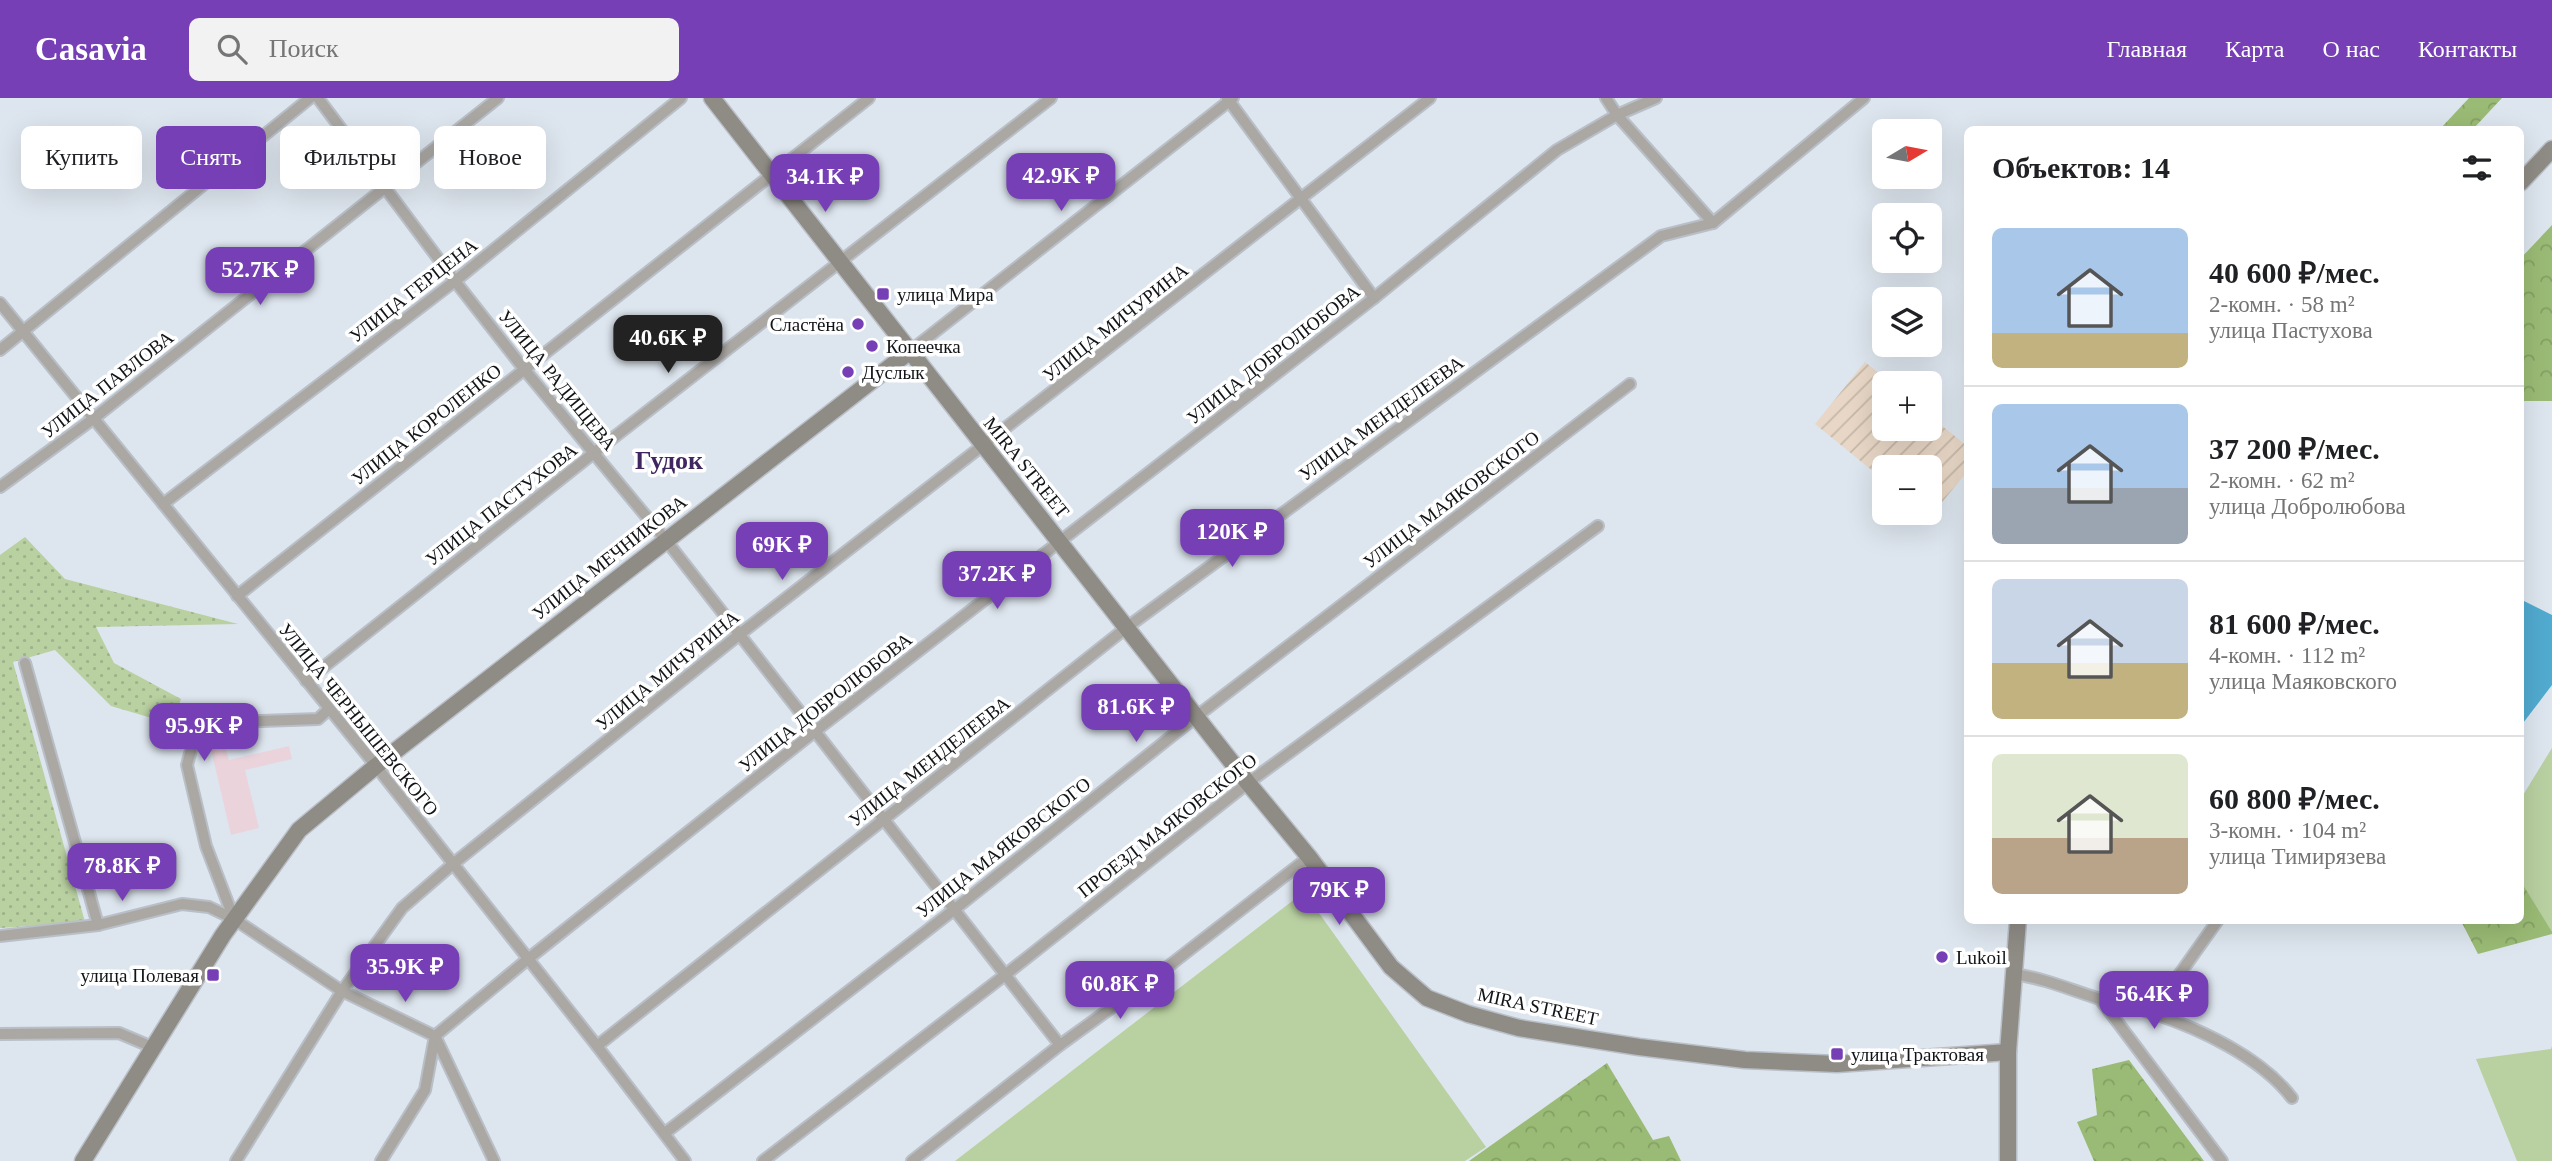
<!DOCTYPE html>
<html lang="ru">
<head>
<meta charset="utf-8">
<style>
	:root { --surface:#fff; --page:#f2f2f2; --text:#202124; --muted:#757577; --line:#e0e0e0; --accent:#763fb6 }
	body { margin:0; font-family:Georgia,serif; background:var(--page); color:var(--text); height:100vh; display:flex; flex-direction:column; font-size:26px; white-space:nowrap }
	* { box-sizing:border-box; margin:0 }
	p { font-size:23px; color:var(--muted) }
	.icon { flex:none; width:38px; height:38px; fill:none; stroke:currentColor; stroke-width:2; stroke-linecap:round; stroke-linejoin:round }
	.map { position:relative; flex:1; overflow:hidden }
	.sheet { position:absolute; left:1964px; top:28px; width:560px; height:798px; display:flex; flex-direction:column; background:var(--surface); border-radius:10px; box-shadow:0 7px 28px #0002 }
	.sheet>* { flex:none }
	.banner { position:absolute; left:21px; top:28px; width:665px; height:63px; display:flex; gap:14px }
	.needle { width:46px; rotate:80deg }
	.controls { position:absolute; left:1872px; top:21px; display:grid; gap:14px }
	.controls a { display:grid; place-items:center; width:70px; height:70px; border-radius:10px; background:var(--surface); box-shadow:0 7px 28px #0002; font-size:35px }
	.price { position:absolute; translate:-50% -60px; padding:0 16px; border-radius:14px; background:var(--accent); color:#fff; font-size:23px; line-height:46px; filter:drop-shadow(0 2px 4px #0008) }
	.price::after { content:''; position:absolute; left:50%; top:42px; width:21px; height:16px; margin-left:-10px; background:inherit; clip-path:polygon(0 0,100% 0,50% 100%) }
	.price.current { background:#222; color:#fff }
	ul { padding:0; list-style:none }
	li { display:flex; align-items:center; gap:21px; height:175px; padding:0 28px }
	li+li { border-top:2px solid var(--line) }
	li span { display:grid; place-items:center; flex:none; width:196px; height:140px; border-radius:10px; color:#555 }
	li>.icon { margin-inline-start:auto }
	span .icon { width:84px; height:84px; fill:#fffc; stroke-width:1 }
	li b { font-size:30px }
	h2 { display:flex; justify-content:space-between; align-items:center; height:84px; padding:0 28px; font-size:30px }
	.chip { padding:0 24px; border-radius:10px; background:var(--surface); box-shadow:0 7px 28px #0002; font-size:24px; line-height:63px }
	.chip.current { background:var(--accent); color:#fff }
	header { display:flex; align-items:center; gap:42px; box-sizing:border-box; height:98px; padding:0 35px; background:var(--accent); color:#fff }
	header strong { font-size:33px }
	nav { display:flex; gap:38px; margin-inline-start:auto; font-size:24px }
	.search { width:490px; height:63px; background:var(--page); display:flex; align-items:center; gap:18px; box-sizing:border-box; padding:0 24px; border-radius:10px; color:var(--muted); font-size:26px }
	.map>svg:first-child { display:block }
	.industrial { fill:url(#industrial-furrows) }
	.education { fill:#ebd3dc }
	.grass { fill:url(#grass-dots) }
	.forest { fill:url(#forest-crowns) }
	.garden { fill:#b9d0a1 }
	.water { fill:#51aad0 }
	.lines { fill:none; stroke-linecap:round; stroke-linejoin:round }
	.street-casing { stroke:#b8bfc7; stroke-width:14 }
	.secondary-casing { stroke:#b8bfc7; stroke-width:19 }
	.street { stroke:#aba8a4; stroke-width:10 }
	.secondary { stroke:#8f8b85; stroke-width:16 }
	.poi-dot { fill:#763fb6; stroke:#fff; stroke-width:2.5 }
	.labels { text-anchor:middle; stroke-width:7; stroke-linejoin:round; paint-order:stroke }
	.street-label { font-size:19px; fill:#111417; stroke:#fff }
	.poi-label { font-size:19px; fill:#111417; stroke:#fff; text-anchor:start }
	.district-label { font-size:26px; font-weight:bold; fill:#3f2660; stroke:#fff }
</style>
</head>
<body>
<header>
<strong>Casavia</strong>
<div class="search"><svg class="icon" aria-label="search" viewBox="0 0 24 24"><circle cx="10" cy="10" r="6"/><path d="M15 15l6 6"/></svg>Поиск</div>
<nav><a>Главная</a><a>Карта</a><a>О нас</a><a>Контакты</a></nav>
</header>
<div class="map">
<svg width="2552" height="1063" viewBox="0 0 2552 1063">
	<defs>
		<pattern id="industrial-furrows" width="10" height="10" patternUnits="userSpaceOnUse" patternTransform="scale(1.75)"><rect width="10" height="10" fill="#e8d7c6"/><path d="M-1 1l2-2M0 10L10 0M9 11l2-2" fill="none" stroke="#c6b8a9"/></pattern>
		<pattern id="grass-dots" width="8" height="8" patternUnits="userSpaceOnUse" patternTransform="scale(1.75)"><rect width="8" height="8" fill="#b9d0a1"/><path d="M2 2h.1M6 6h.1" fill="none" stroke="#9eb28a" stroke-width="1.8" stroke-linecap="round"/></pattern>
		<pattern id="forest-crowns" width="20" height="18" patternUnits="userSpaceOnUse" patternTransform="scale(1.75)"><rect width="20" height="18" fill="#9abb75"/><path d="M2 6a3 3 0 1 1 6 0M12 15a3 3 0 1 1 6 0" fill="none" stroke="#84a064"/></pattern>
	</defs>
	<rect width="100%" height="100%" fill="#dde5ee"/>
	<path class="industrial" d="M1865,264L1891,285H1885V331H1930V318L1967,348V374L1929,420L1923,415H1930V369H1885V383L1815,326Z"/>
	<path class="education" d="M224,644L229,662L289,648L292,661L245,672L259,730L231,737L210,647Z"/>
	<path class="grass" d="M25,439L65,481L238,526L96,529L114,565L181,601L172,626L111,608L55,552L13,564L85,824L0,830V457Z"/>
	<g class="forest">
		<path d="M2469,0H2502L2473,31H2440Z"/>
		<path d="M2552,127V303H2520V161Z"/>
		<path d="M2520,778L2552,814V836L2478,856L2461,823L2520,822Z"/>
		<path d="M2129,962L2204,1063H2094L2077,1024L2097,1017L2092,971Z"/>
		<path d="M1607,965L1653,1042L1669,1038L1681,1063H1469Z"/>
	</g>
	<g class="garden">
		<path d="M2552,650V834L2520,782V702Z"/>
		<path d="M1304,794L1486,1049L1465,1063H955Z"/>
		<path d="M2552,948V1063H2517L2476,961L2551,951Z"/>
	</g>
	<path class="water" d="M2520,501L2552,517V587L2520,629Z"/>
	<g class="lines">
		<g class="street-casing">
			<g id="street">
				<path d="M318,0L455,183L524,271L665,441L1060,947"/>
				<path d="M1227,0L1374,200"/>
				<path d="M1606,0L1617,17L1713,125"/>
				<path d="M0,205L376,668L597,948L685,1063"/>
				<path d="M0,252L310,0"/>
				<path d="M909,254L1233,0"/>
				<path d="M0,389L93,321L498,0"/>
				<path d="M163,406L455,183L681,0"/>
				<path d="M237,498L869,0"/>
				<path d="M25,565L98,827"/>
				<path d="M306,583L595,354L1051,0"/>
				<path d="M234,821L206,748L187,667L196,633L209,625L318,621L329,611"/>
				<path d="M0,838L98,827L182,806L209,809L234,821L342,893L435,938L494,1063"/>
				<path d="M2013,876C2044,880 2071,892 2100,901C2117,906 2135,909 2152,915C2200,931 2261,959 2292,1000"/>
				<path d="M2100,901L2222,1063"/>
				<path d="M2152,915L2218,822"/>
				<path d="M0,936L119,935L152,949"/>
				<path d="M597,948L1126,530L1661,138L1713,125L1864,0"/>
				<path d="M665,1035L955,811L1197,618L1630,286"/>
				<path d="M236,1063L342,893L402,810L453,766L740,536L1430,0"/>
				<path d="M381,1063L425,992L435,938L528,861L814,634L1374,200L1557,52L1617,17L1656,0"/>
				<path d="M763,1063L1005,877L1248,685L1598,428"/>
				<path d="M912,1063L1060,947L1161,874L1309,759"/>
			</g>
		</g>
		<g class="secondary-casing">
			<g id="secondary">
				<path d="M712,0L1248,685L1309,759L1391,869L1427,900L1468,916L1519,930L1639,949L1745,962L1837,966L2008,954"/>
				<path d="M2520,85L2552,51"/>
				<path d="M83,1063L223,837L299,732L376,668L909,254"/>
				<path d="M2008,1063V954L2018,822"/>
			</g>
		</g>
		<use href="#street" class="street"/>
		<use href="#secondary" class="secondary"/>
	</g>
	<g class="poi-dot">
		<rect x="876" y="189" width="14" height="14" rx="3.5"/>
		<circle cx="858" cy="226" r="7"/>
		<circle cx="872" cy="248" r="7"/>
		<circle cx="848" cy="274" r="7"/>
		<circle cx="1942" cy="859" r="7"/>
		<rect x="206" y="870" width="14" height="14" rx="3.5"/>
		<rect x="1830" y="949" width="14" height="14" rx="3.5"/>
	</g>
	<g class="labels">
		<g class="street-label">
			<text transform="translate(413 192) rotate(-38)" y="7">УЛИЦА ГЕРЦЕНА</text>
			<text transform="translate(1115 224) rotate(-38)" y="7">УЛИЦА МИЧУРИНА</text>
			<text transform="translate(1273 256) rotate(-38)" y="7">УЛИЦА ДОБРОЛЮБОВА</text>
			<text transform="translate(558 282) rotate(51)" y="7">УЛИЦА РАДИЩЕВА</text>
			<text transform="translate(107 286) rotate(-38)" y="7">УЛИЦА ПАВЛОВА</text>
			<text transform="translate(1381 320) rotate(-36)" y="7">УЛИЦА МЕНДЕЛЕЕВА</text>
			<text transform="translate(426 326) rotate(-38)" y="7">УЛИЦА КОРОЛЕНКО</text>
			<text transform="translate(1027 369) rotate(51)" y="7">MIRA STREET</text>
			<text transform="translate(1451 401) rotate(-37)" y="7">УЛИЦА МАЯКОВСКОГО</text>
			<text transform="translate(501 406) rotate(-38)" y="7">УЛИЦА ПАСТУХОВА</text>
			<text transform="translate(609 459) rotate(-38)" y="7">УЛИЦА МЕЧНИКОВА</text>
			<text transform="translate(667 572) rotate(-39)" y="7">УЛИЦА МИЧУРИНА</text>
			<text transform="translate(825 604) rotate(-38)" y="7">УЛИЦА ДОБРОЛЮБОВА</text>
			<text transform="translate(359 621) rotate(51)" y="7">УЛИЦА ЧЕРНЫШЕВСКОГО</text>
			<text transform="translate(929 663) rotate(-38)" y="7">УЛИЦА МЕНДЕЛЕЕВА</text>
			<text transform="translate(1167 727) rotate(-38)" y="7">ПРОЕЗД МАЯКОВСКОГО</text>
			<text transform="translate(1003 749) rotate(-38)" y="7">УЛИЦА МАЯКОВСКОГО</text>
			<text transform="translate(1538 908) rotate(12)" y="7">MIRA STREET</text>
		</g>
		<g class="poi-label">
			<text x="897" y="203">улица Мира</text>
			<text x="844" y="233" text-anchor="end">Сластёна</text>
			<text x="886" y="255">Копеечка</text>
			<text x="862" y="281">Дуслык</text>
			<text x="1956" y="866">Lukoil</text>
			<text x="199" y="884" text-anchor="end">улица Полевая</text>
			<text x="1851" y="963">улица Трактовая</text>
		</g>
		<g class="district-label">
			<text x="669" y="371">Гудок</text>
		</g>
	</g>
</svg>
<div class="controls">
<a><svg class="needle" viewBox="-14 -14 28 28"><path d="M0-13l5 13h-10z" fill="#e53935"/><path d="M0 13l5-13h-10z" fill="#757577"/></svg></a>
<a><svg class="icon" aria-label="locate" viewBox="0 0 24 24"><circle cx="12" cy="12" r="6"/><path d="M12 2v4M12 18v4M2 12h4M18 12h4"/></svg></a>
<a><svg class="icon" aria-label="layers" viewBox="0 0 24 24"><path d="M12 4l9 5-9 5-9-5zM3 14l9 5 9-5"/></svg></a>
<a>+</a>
<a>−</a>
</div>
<b class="price" style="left:1061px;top:115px">42.9K ₽</b>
<b class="price" style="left:825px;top:116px">34.1K ₽</b>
<b class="price" style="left:260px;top:209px">52.7K ₽</b>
<b class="price current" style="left:668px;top:277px">40.6K ₽</b>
<b class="price" style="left:1232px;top:471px">120K ₽</b>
<b class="price" style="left:782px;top:484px">69K ₽</b>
<b class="price" style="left:997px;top:513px">37.2K ₽</b>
<b class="price" style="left:1136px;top:646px">81.6K ₽</b>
<b class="price" style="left:204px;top:665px">95.9K ₽</b>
<b class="price" style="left:122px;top:805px">78.8K ₽</b>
<b class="price" style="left:1339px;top:829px">79K ₽</b>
<b class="price" style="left:405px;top:906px">35.9K ₽</b>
<b class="price" style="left:1120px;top:923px">60.8K ₽</b>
<b class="price" style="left:2154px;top:933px">56.4K ₽</b>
<div class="banner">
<a class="chip">Купить</a>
<a class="chip current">Снять</a>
<a class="chip">Фильтры</a>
<a class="chip">Новое</a>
</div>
<section class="sheet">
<h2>Объектов: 14<svg class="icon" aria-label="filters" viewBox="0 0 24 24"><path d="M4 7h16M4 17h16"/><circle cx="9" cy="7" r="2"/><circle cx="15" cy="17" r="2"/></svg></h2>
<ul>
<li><span style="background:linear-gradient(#a9c7e8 75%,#c2b280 0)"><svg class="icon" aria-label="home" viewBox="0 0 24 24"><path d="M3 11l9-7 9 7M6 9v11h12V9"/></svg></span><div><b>40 600 ₽/мес.</b><p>2-комн. · 58 m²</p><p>улица Пастухова</p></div></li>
<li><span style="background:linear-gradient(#a9c7e8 60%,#9aa5b1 0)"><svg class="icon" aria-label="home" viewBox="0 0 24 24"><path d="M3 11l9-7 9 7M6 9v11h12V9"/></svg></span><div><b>37 200 ₽/мес.</b><p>2-комн. · 62 m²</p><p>улица Добролюбова</p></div></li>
<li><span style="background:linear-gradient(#c9d6e8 60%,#c2b280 0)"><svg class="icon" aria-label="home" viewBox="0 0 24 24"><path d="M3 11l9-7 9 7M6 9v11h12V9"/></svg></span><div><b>81 600 ₽/мес.</b><p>4-комн. · 112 m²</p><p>улица Маяковского</p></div></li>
<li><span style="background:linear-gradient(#dfe7d0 60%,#b9a48a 0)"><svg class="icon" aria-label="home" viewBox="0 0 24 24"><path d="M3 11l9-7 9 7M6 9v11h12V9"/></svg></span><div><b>60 800 ₽/мес.</b><p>3-комн. · 104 m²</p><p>улица Тимирязева</p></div></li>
</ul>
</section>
</div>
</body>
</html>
